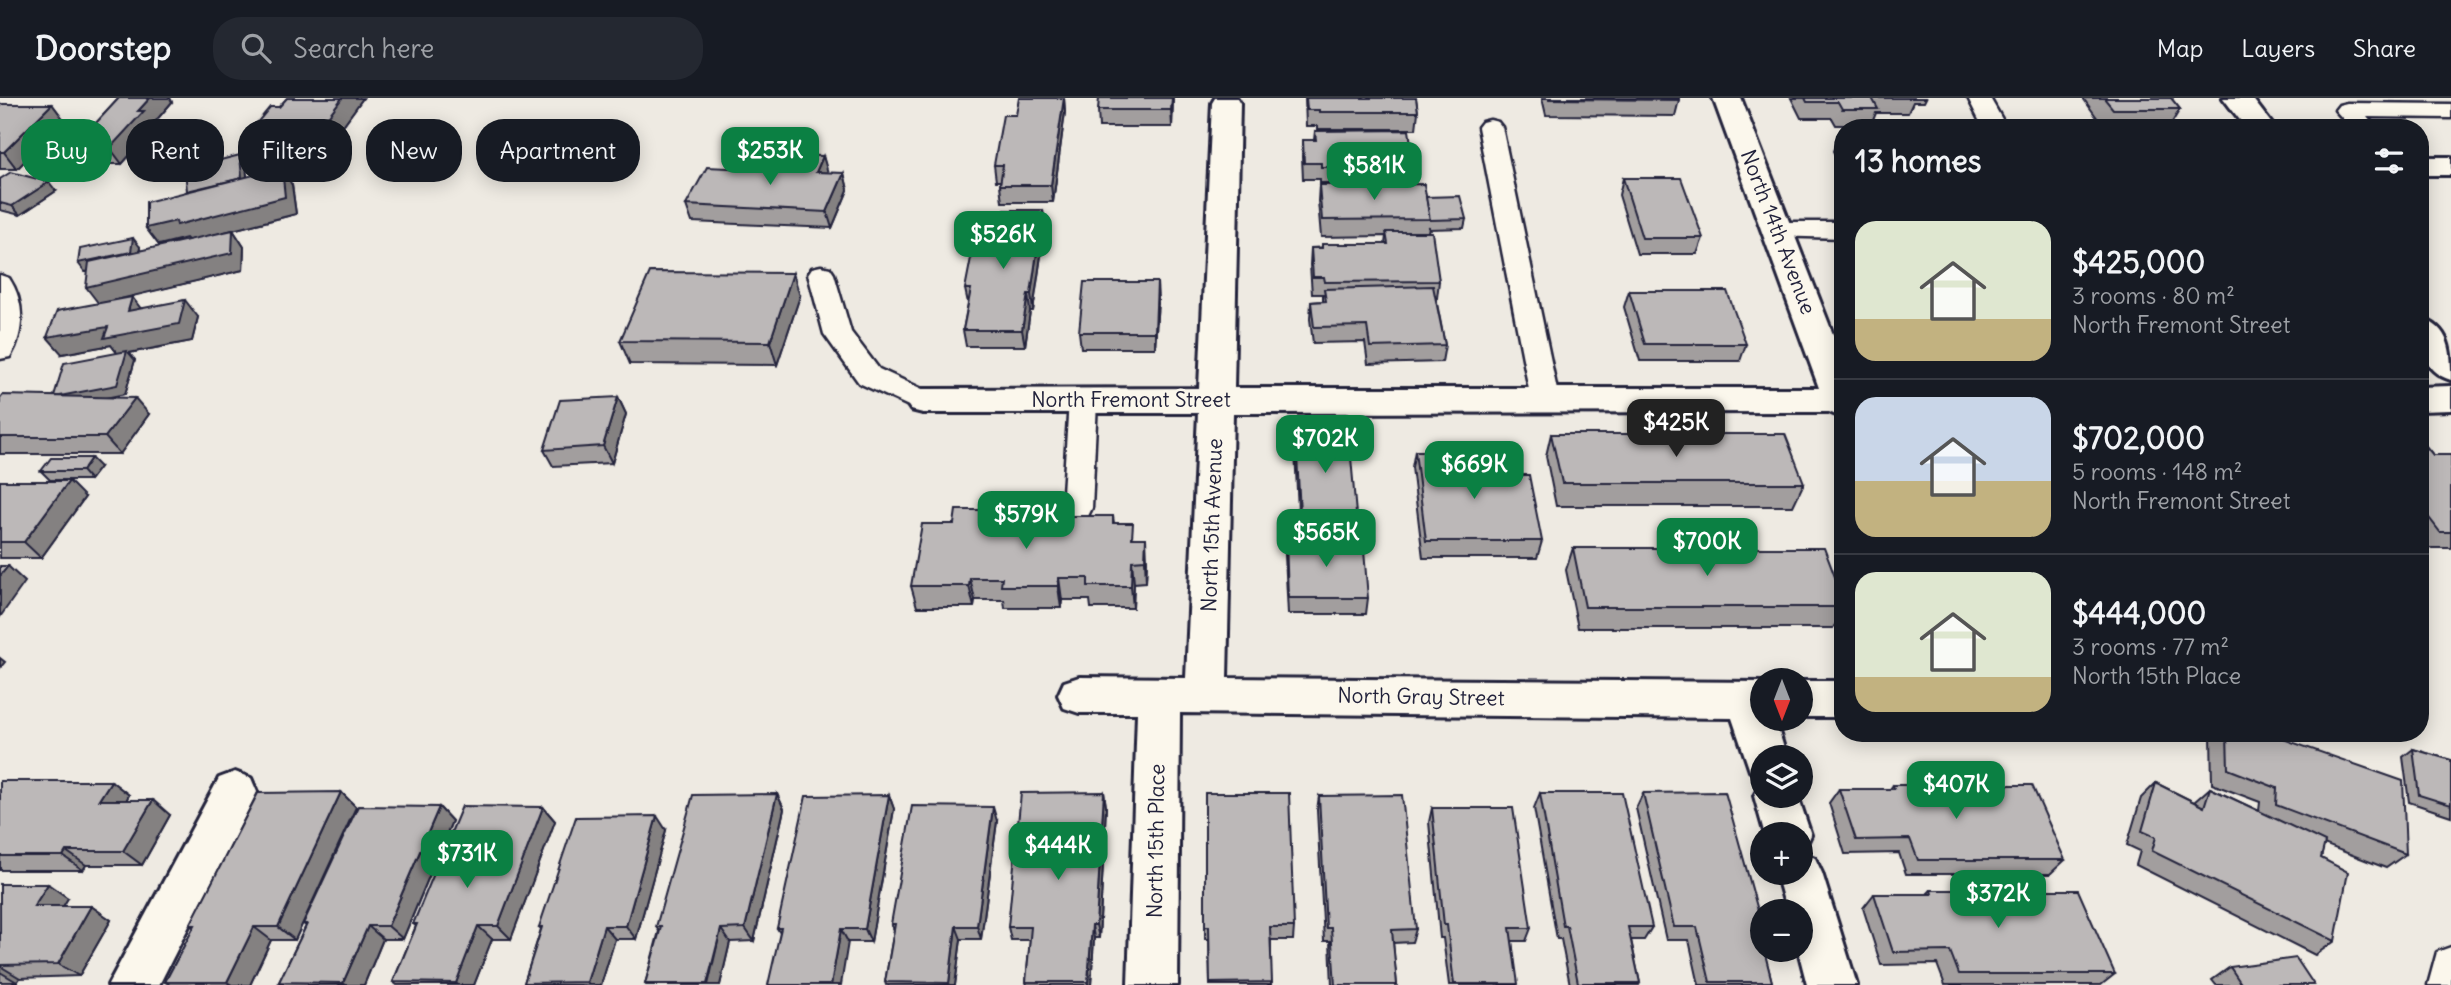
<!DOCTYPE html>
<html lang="en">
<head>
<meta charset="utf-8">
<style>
	:root { --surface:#171b24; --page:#242831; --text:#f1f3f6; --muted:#9ea1a6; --line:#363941; --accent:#0b8043 }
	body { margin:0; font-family:Delius,sans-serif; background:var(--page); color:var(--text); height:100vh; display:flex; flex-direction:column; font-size:26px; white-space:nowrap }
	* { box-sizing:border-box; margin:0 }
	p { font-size:23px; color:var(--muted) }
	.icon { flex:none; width:38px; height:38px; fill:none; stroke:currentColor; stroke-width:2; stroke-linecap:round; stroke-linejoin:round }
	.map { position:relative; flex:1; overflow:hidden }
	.sheet { position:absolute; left:1834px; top:21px; width:595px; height:623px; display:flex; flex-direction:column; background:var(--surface); border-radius:28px; box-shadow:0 4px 18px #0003 }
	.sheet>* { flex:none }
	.guide { position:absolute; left:21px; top:21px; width:665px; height:63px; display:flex; gap:14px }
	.needle { width:46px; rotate:180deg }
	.buttons { position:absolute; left:1750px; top:570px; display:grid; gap:14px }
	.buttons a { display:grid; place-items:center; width:63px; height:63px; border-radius:50%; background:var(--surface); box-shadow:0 4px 18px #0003; font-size:35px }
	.price { position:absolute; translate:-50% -60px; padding:0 16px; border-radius:14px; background:var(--accent); color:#fff; font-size:23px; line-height:46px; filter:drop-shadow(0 2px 4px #0008) }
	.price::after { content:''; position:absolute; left:50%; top:42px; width:21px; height:16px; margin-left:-10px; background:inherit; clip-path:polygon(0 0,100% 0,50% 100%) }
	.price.active { background:#222; color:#fff }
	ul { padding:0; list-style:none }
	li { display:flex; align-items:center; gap:21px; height:175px; padding:0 21px }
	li+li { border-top:2px solid var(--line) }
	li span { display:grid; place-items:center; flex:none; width:196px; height:140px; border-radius:21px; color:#555 }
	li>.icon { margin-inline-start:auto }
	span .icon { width:84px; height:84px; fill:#fffc; stroke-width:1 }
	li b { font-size:30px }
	h2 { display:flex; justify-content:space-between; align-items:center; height:84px; padding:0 21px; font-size:30px }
	.tag { padding:0 24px; border-radius:28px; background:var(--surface); box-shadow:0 4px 18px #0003; font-size:24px; line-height:63px }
	.tag.active { background:var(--accent); color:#fff }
	header { display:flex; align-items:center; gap:42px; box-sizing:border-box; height:98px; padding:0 35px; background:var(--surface); border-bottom:2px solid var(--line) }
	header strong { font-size:33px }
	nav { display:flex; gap:38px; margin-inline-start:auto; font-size:24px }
	.search { width:490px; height:63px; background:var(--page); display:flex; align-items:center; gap:18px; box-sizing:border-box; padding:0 24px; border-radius:28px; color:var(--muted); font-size:26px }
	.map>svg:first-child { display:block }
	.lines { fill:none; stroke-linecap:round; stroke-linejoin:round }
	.service-casing { stroke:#22223b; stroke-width:5 }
	.minor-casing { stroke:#22223b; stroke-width:6 }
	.service { fill:#fbf7ec; fill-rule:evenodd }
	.minor { fill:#fbf7ec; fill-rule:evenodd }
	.wall { fill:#a29e9e; stroke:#22223b; stroke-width:2 }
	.shaded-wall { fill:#848181; stroke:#22223b; stroke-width:2 }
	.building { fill:#bcb8b8; stroke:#22223b; stroke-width:2 }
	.labels { text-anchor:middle; stroke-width:5; stroke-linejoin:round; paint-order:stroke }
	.street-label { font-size:21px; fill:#22223b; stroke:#fbf7ec }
</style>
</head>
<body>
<header>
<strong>Doorstep</strong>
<div class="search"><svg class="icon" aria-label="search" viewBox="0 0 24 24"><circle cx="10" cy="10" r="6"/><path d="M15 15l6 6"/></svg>Search here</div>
<nav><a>Map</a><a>Layers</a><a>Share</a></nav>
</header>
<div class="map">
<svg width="2451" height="887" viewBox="0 0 2451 887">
	<rect width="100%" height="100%" fill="#eeeae2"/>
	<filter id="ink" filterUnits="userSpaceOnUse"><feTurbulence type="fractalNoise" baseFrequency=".0143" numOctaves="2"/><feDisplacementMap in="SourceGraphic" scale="14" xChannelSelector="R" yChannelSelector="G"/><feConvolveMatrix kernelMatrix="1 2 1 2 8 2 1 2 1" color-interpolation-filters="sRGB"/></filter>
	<g filter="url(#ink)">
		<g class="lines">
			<g class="service-casing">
				<g id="service">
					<path d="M1968,0H1990L2007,30H1983Z"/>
					<path d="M2347,5L2451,6V20L2367,19L2376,30H2351L2335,12L2339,7Z"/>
					<path d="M1490,22L1498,24L1502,29L1559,302L1555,309L1545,312L1535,309L1531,302L1478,29L1482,24Z"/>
					<path d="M1777,124H1843V140L1768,138L1764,132L1768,126Z"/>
					<path d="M821,168L830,170L834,176L851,234L879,271L933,296L937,303L933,310L923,313L913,310L859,285L824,236L808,176L812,170Z"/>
					<path d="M0,177L9,180C25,204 25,234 10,259L0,261Z"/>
					<path d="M1083,293L1093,296L1097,303L1092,410L1088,418L1077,422L1066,418L1062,410L1069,303L1073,296Z"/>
					<path d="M2451,849V887H2428L2437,854Z"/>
				</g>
			</g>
			<g class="minor-casing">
				<g id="minor">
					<path d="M1215,0H1237L1240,5L1234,290H1819L1713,0H1741L1843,262V320L1829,314L1233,315L1227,580L1762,584V621H1775L1787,660H1762V678L1750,673L1732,620L1180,615L1178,887H1128L1137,615H1079L1064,610L1058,597L1064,584L1079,579L1186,580L1198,315H923L911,312L905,303L911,294L923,291L1199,290L1212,5Z"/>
					<path d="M2223,0H2252L2275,30H2246Z"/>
					<rect x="2420" y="59" width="31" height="18"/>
					<path d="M2420,220C2451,229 2451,254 2451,282C2420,273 2420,247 2420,220Z"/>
					<path d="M2451,288V312L2420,313V289Z"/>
					<rect x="1801" y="583" width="42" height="36"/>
					<path d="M235,674L251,680L257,694L159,887H108L219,680Z"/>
					<path d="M1762,683V698H1798L1811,737L1804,752L1801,753V737H1765L1754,698Z"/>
					<path d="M1801,754L1815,760L1822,775L1857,887H1807L1798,852H1801V814H1787L1776,775H1801Z"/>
				</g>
			</g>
			<use href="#service" class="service"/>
			<use href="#minor" class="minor"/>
		</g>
		<g class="wall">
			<path d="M119,0H170L172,4L153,26L155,29L122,66H82L69,50L96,25Z"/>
			<path d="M287,0H363L323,55H257L246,38L279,9Z"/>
			<path d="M1064,0L1065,14L1053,104H1002L1000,87V83H996L994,67L1016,17Z"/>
			<path d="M1173,0L1172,29H1099L1098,12Z"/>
			<path d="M1305,0H1416L1418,14L1416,31H1318V28H1306Z"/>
			<path d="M1542,0H1679V2L1675,18L1546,17Z"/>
			<path d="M1791,0H1926L1924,4H1913L1908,15H1876L1871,27H1836L1832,20H1801Z"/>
			<path d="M2083,0H2171L2180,11L2170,28H2103Z"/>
			<path d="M0,6H52L64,22L17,71H0Z"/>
			<path d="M1315,33L1413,60L1411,76H1382L1381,85H1320V81H1303L1302,59L1303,42H1314Z"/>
			<path d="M1839,37H1843V73L1833,53Z"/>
			<path d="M240,57L246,66L247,79L292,87L296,116L224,134L233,132L244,149L243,172L109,203L132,199L140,210L198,219L192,243L129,255L135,262L125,296L109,299L149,316L120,356H0V301L54,298L117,255L111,247L62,256L99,205L88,174H85L140,149V153L188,142L186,140L159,147L146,130L187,93Z"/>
			<path d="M823,58L827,75H844L848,92L832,130L692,124L686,107L774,72Z"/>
			<path d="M1623,80L1703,140L1697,156H1637L1619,97Z"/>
			<path d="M0,81L56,93L20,117L0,112Z"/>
			<path d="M1319,87L1426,99L1466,121L1464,130L1429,131V128L1428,134L1439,183L1437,200H1436L1445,247L1442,264L1368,266L1365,244L1313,245L1310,221L1311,204L1323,203V196H1312L1310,167L1311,150L1385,146L1386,138L1321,139L1318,103Z"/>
			<path d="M1043,112L1045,129L1033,213H1030L1025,248H966L963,232L968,205L965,191L992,129Z"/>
			<path d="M1629,193L1746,246L1740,263H1640L1624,209Z"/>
			<path d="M800,198L777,267L630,266L620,243Z"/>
			<path d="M1158,201L1155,250H1081L1079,234Z"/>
			<path d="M618,299L626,316L612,365L553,368L544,352Z"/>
			<path d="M1551,336L1804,385L1793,408H1556L1546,358Z"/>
			<path d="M1296,337L1356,416L1354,432H1299L1295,353Z"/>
			<path d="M2420,341L2433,357H2451V450H2423L2420,447Z"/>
			<path d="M1415,353L1474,377L1542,443L1537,460H1423L1412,369Z"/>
			<path d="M100,369L90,382H50L41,373Z"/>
			<path d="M0,383L85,399L41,460H0Z"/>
			<path d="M1113,418L1114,425L1134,440L1147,462L1146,484L1134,485L1133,510H1091L1090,502H1062L1061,510H1005L1004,502H975L974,509H917L911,488L1017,426H1039Z"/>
			<path d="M1286,441L1368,500L1366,516H1288L1285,457Z"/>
			<path d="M1573,450L1843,500V514L1833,530H1578L1566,472Z"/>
			<path d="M2212,635H2266L2406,756L2386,770L2324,746L2321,760L2335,843L2315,857L2136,767L2140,753L2127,747L2141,700L2156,685L2194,704L2210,690L2259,713L2260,704L2212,686L2211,637Z"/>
			<path d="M2413,651L2451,662V718L2409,704L2403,659Z"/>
			<path d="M0,683H111L129,697L126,702L170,717L142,767H86L83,772H0Z"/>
			<path d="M1893,687L2065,762L2050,776H1906L1899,755L1845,756L1829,705L1839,691H1890Z"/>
			<path d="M341,694L356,709L295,842H271L250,887H170L165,884L194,830L190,827Z"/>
			<path d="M1104,694L1106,709L1099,840H1094L1091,887H1027L1026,884L1030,842H1011L1008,829Z"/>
			<path d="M1540,695L1652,829L1644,842H1631L1640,885L1639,887H1570L1561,841H1557L1534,710Z"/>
			<path d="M1643,695L1762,827L1758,831L1772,884L1770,887H1699L1689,842H1666L1636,710Z"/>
			<path d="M777,696L784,711L754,843L730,844L720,887H646L645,886L659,833L656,829Z"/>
			<path d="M889,697L894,711L871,844H848L780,835L777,830Z"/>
			<path d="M1319,698L1416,831L1412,844L1393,845L1397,887H1332L1330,843H1324L1317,712Z"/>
			<path d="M439,709L452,723L403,841H383L364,887H283L279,884L306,828L303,826Z"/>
			<path d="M543,709L555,723L511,841H492L474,887H397L393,884L416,828L413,826Z"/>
			<path d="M1432,710L1531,830L1526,843H1512L1517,887H1449L1443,840H1440L1429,724Z"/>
			<path d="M997,723L981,841H961L955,887H886L885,884L894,832L891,826Z"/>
			<path d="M666,732L636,841H615L601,887H526L524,885L541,831L539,829Z"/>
			<path d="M0,786L68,800L63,808H91L111,822L79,878L20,880L17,884H0Z"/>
			<path d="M1931,792L2115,876L2101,887H1945L1937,866L1881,867L1863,810L1874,796H1927Z"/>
			<path d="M1205,828L1294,829L1293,842H1271V887H1210L1209,841H1205Z"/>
			<path d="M2230,869L2314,887H2216L2212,882Z"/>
		</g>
		<g class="shaded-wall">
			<path d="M150,0H170L172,4L153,26L155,29L122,66L110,50L138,13Z"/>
			<path d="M342,0H363L323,55L313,38Z"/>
			<path d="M1064,0L1065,14L1053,104L1051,87Z"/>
			<path d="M1172,0H1173L1172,29L1171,12Z"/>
			<path d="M52,6L64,22L17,71L4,54Z"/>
			<path d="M240,57L246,66L248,90L193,104Z"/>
			<path d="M823,58L828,75L816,74Z"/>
			<path d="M282,70L292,87L296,116L189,143L186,140L159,147L146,130Z"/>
			<path d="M844,75L848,92L832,130L827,114Z"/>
			<path d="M49,84L56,93L20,117L12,108Z"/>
			<path d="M1043,112L1045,129L1033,213L1031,196Z"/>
			<path d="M233,132L244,149L243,172L99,206L86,189Z"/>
			<path d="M133,140L140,149L138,163L85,174L78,165Z"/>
			<path d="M793,175L800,198L777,267L770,244Z"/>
			<path d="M1157,184L1158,201L1155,250V234Z"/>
			<path d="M1028,196L1030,213L1025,248L1022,232Z"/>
			<path d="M132,199L145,216L128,213Z"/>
			<path d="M185,202L198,219L192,243L129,255L135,262L125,296L61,309L53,300L118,256L111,247L62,256L47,239Z"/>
			<path d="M618,299L626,316L612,365L603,348Z"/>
			<path d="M135,300L149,316L120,356L105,339Z"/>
			<path d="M91,360L100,369L90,382L82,373Z"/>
			<path d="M69,383L85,399L41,460L24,444Z"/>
			<path d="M1015,412L1019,435L1013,426Z"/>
			<path d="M1146,440L1147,462L1146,484L1145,462Z"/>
			<path d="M1132,463L1134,485L1133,510L1131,488Z"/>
			<path d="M8,468L25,484L0,519V478Z"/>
			<path d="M970,480L975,502L974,509L969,488Z"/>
			<path d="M1059,480L1062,502L1061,510L1058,488Z"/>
			<path d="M0,560L5,564L0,570Z"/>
			<path d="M111,683L129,697L118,717L99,702Z"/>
			<path d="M341,694L356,709L295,842L278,829Z"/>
			<path d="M1104,694L1106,709L1099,840L1096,827Z"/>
			<path d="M777,696L784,711L754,843L745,830Z"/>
			<path d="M889,697L894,711L871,844L865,831Z"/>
			<path d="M153,702L170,717L142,767L123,753Z"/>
			<path d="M439,709L452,723L403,841L388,828Z"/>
			<path d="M543,709L555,723L511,841L498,828Z"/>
			<path d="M993,709L997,723L981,841L977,828Z"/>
			<path d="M657,718L666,732L636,841L626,828Z"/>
			<path d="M66,753L86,767L83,772L63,758Z"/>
			<path d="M48,786L68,800L55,822L34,808Z"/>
			<path d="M91,808L111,822L79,878L58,866Z"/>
			<path d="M1092,827L1094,840L1091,887H1088Z"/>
			<path d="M368,828L383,841L364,887H346L343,885Z"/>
			<path d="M478,828L492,841L474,887H458L456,885Z"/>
			<path d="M604,828L615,841L601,887H590L587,884Z"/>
			<path d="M956,828L961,841L955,887H950L949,885Z"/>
			<path d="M254,829L271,842L250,887H232L227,884Z"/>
			<path d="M721,831L730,844L720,887H708Z"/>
			<path d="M841,831L848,844L841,887H831Z"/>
			<path d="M0,868L20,880L17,884L0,874Z"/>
		</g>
		<g class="building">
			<path d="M119,0H150L138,13H144L110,50H69L93,25H96Z"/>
			<path d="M287,0H342L313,38H246L270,9H279Z"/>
			<path d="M1019,0H1064L1051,87H1000L1003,67H994L1003,17H1016Z"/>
			<path d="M1099,0H1172L1171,12H1098Z"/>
			<path d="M1306,0H1416L1418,14H1319V12H1307Z"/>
			<path d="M1549,0H1679V2L1549,1Z"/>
			<path d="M1805,0H1872L1878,11H1842L1838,4H1807Z"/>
			<path d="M2104,0H2171L2180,11H2113Z"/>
			<path d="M0,6H52L4,54H0Z"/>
			<path d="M1409,32L1413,60H1382L1383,69H1321V65H1304L1303,42H1316L1315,33Z"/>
			<path d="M240,57L242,80L187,93L185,71Z"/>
			<path d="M782,57L823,58L816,74L844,75L827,114L686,107L707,69L774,72Z"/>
			<path d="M282,70L285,99L177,127L176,123L146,130V104Z"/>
			<path d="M11,74L49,84L12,108L0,105V81Z"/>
			<path d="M1623,80H1681L1703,140H1642Z"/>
			<path d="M1424,86L1430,121L1322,122L1319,87Z"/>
			<path d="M1460,98L1466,121L1430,122L1426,99Z"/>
			<path d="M995,112H1043L1031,196H1028L1022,232H963L971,191H965L977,129H992Z"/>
			<path d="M233,132L232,155L86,189L89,164Z"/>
			<path d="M1386,134H1432L1439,183L1325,184L1324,179H1313L1311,150H1322V146H1388Z"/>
			<path d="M133,140L131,154L78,165L80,151Z"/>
			<path d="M650,174L793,175L770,244L620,243Z"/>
			<path d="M1084,184H1157L1155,234H1079Z"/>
			<path d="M1433,188L1445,247L1370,249L1367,228L1314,229L1311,204L1326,203L1324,191Z"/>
			<path d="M1629,193H1727L1746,246H1645Z"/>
			<path d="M132,199L128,213L185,202L179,226L104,240L108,229L47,239L57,213Z"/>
			<path d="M127,253L117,287L60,298H54L64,265Z"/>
			<path d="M3,297L135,300L105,339H0V301Z"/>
			<path d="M618,299L603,348L544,352L560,302Z"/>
			<path d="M1551,336H1785L1804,385H1562Z"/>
			<path d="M1296,337H1349L1356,416H1300Z"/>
			<path d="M2420,341L2433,357H2451V434H2440L2420,408Z"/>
			<path d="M1415,353H1470L1474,377H1529L1542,443H1426Z"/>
			<path d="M51,360H91L82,373H41Z"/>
			<path d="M0,383H69L24,444H0Z"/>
			<path d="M956,412H1015L1013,426H1039L1040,418H1113V425H1133L1132,440H1146L1145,462L1132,463L1131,488H1088V480H1059L1058,488H1001L1002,480H970L969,488H911L922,426H954Z"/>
			<path d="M1286,441H1363L1368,500H1288Z"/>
			<path d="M1573,450H1824L1843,500V509H1585Z"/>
			<path d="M0,468H8L0,478Z"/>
			<path d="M2227,635H2266L2403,683L2406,756L2276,707L2277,690L2228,671Z"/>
			<path d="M2413,651L2451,662V707L2419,697Z"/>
			<path d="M0,683H111L99,702H153L123,753H66L63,758H0Z"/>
			<path d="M2156,685L2204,709L2210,690L2325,744L2321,760L2348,774L2335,843L2152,753L2156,739L2142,733Z"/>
			<path d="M1893,687H2032L2065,762H1918L1910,741L1856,742L1839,691H1894Z"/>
			<path d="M341,694L278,829H254L227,884H165L195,827H190L258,695Z"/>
			<path d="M1104,694L1096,827H1092L1088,884H1026L1031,829H1008L1021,695Z"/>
			<path d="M1725,694L1762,827H1757L1762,846V852H1764L1772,884H1710L1697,829H1674L1643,695Z"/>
			<path d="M1205,695H1289L1294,829H1270L1272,884L1210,885L1209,828H1205Z"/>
			<path d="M1540,695H1622L1652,829H1628L1640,885H1578L1567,828H1563Z"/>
			<path d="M777,696L745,830L721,831L707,886H645L661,829H656L693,697Z"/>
			<path d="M889,697L865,831H841L831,887H768L781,830H777L806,698Z"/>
			<path d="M1402,697L1416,831L1392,832L1397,887H1335L1331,830H1326L1319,698Z"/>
			<path d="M358,708L439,709L388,828H368L343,885L279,884L307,826H303Z"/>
			<path d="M462,708L543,709L498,828H478L456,885L393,884L417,826H413Z"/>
			<path d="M912,708L993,709L977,828H956L949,885L885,884L895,826H891Z"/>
			<path d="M1432,710H1513L1531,830H1510L1518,886H1454L1447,827H1444Z"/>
			<path d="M657,718L626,828H604L587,884L524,885L542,829H539L576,719Z"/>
			<path d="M0,786H48L34,808H91L58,866L0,867Z"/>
			<path d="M1931,792H2078L2115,876H1959L1950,853L1893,854L1874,796H1932Z"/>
			<path d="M2296,860L2314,887H2242L2230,869Z"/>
		</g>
	</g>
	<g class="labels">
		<g class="street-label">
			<text transform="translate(1778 134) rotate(69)" y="7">North 14th Avenue</text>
			<text x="1131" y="309">North Fremont Street</text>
			<text transform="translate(1212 427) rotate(-88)" y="7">North 15th Avenue</text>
			<text transform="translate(1421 599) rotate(1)" y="7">North Gray Street</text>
			<text transform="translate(1156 743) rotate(-89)" y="7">North 15th Place</text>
		</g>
	</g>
</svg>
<div class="buttons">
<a><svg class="needle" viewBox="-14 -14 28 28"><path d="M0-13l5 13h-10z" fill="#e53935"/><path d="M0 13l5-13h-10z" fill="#9ea1a6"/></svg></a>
<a><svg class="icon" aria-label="layers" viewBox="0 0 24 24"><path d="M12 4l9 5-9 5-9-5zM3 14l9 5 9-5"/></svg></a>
<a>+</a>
<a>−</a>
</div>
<b class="price" style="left:770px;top:89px">$253K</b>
<b class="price" style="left:1374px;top:104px">$581K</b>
<b class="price" style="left:1003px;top:173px">$526K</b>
<b class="price active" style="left:1676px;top:361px">$425K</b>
<b class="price" style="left:1325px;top:377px">$702K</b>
<b class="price" style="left:1474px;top:403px">$669K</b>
<b class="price" style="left:1026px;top:453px">$579K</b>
<b class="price" style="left:1326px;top:471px">$565K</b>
<b class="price" style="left:1707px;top:480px">$700K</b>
<b class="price" style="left:1956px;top:723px">$407K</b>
<b class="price" style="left:1058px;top:784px">$444K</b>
<b class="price" style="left:467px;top:792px">$731K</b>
<b class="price" style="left:1998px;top:832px">$372K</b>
<div class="guide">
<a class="tag active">Buy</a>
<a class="tag">Rent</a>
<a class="tag">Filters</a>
<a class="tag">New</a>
<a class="tag">Apartment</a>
</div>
<section class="sheet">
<h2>13 homes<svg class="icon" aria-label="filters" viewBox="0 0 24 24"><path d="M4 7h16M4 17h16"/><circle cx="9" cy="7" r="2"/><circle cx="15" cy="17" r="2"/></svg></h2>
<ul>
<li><span style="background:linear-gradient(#dfe7d0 70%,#c2b280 0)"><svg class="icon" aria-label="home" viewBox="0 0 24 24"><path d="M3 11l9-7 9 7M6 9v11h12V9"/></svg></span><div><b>$425,000</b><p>3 rooms · 80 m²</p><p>North Fremont Street</p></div></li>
<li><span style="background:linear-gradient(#c9d6e8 60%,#c2b280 0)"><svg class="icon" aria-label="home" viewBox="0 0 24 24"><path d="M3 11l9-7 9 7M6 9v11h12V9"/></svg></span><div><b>$702,000</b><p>5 rooms · 148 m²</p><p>North Fremont Street</p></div></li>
<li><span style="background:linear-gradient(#dfe7d0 75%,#c2b280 0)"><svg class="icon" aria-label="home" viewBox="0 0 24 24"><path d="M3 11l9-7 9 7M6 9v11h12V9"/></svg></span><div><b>$444,000</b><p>3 rooms · 77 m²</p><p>North 15th Place</p></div></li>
</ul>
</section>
</div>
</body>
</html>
